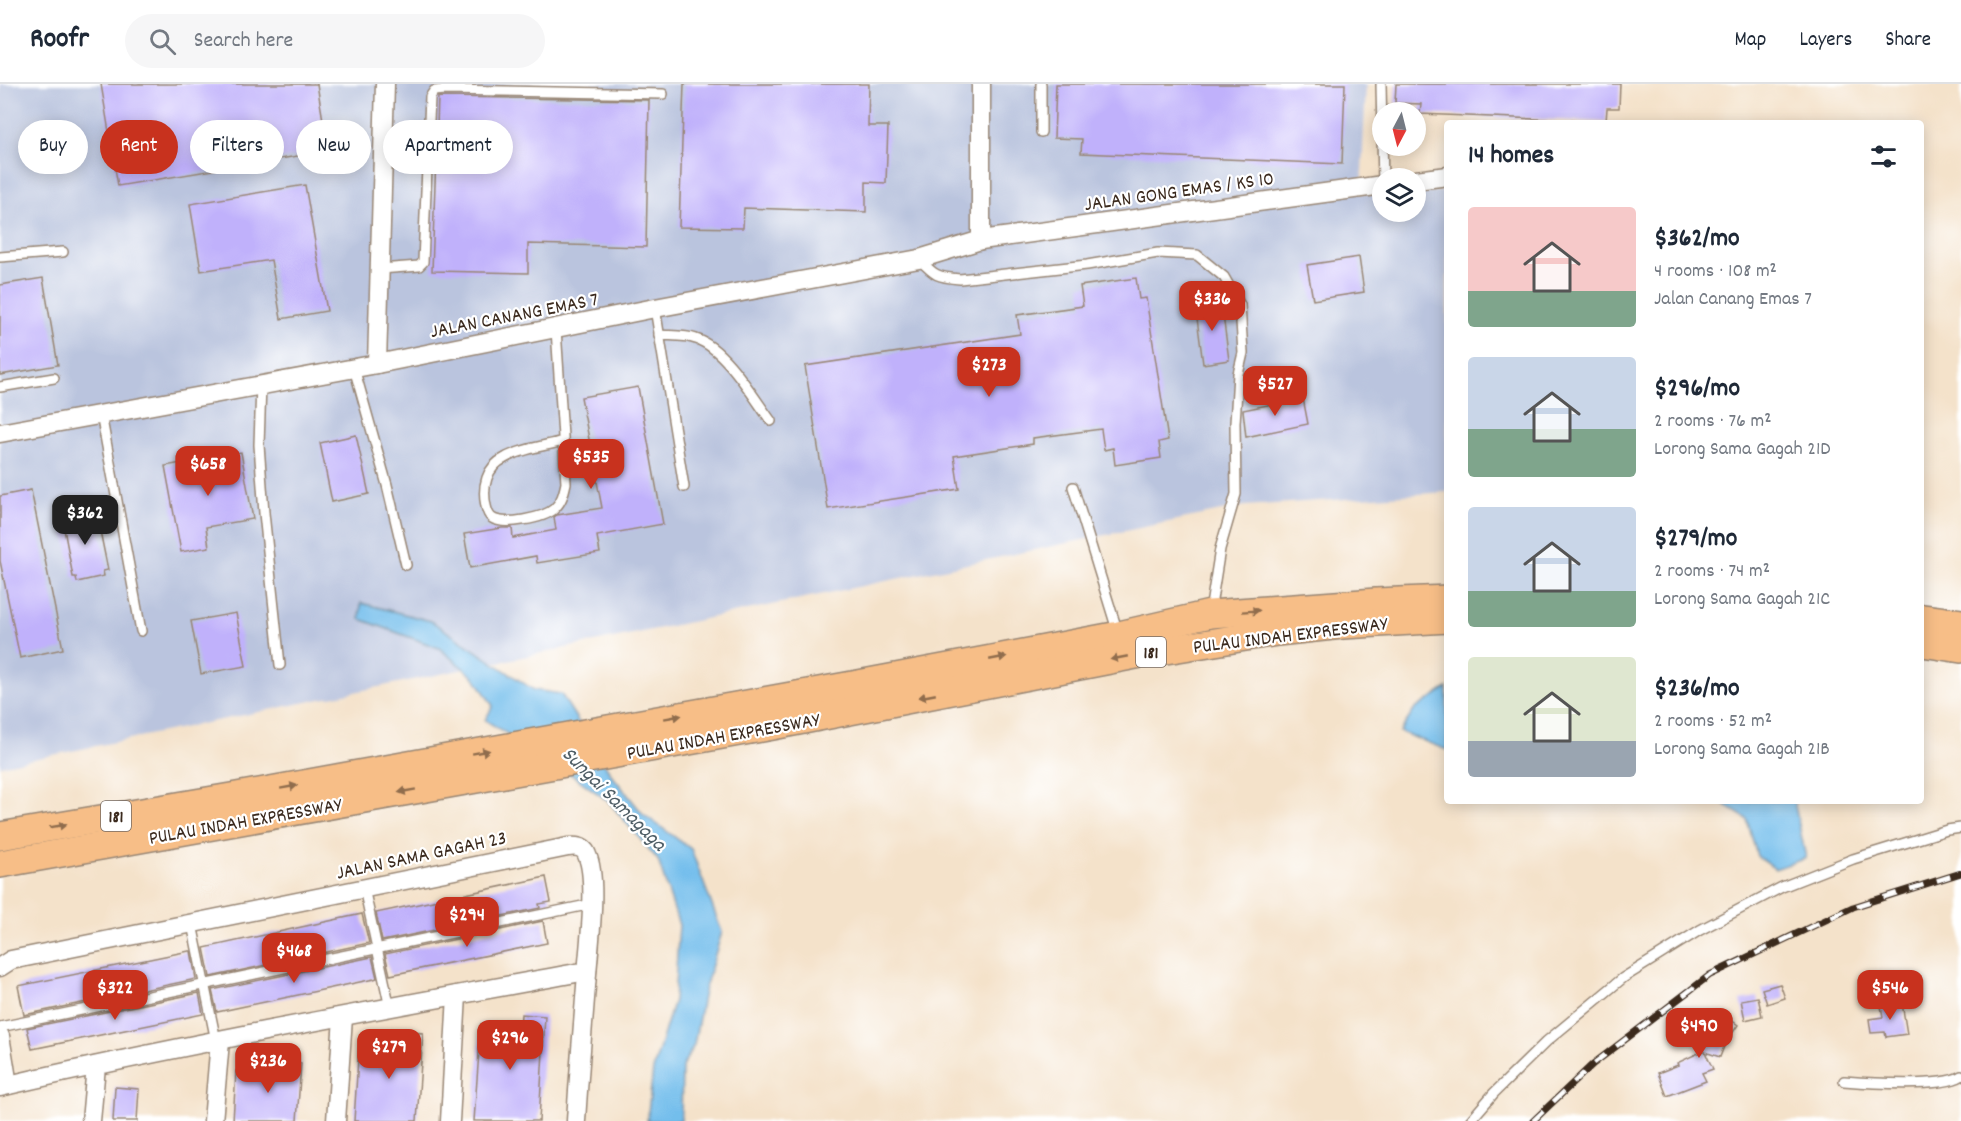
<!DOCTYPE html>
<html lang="en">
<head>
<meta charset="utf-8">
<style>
	:root { --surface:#fff; --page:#f6f6f7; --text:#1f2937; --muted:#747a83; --line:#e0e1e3; --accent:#c8321e }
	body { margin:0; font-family:Dekko,sans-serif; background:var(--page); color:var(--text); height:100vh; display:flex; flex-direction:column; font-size:22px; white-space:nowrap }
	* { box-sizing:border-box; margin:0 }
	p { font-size:20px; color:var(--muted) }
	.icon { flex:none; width:33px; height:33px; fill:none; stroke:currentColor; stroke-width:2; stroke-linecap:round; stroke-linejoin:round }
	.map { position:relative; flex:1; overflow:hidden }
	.sheet { position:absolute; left:1444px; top:36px; width:480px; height:684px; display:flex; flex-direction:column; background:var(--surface); border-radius:6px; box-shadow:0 3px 15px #0003 }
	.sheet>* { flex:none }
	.guide { position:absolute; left:18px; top:36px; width:570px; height:54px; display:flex; gap:12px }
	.needle { width:39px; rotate:187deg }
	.buttons { position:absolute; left:1372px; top:18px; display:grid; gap:12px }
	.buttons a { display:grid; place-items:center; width:54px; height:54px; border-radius:50%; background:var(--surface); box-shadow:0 3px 15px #0003; font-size:30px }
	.price { position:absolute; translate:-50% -51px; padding:0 14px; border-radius:12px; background:var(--accent); color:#fff; font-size:20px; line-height:39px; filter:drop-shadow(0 2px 3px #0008) }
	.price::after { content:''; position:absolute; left:50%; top:36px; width:18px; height:14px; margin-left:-9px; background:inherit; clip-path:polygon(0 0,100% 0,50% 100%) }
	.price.on { background:#222; color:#fff }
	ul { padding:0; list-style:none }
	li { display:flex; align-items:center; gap:18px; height:150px; padding:0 24px }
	li span { display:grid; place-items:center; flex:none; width:168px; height:120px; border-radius:6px; color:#555 }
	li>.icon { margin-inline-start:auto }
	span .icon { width:72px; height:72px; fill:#fffc; stroke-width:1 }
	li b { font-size:26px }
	h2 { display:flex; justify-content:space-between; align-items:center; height:72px; padding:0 24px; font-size:26px }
	.tag { padding:0 21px; border-radius:27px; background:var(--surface); box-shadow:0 3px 15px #0003; font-size:21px; line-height:54px }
	.tag.on { background:var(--accent); color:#fff }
	header { display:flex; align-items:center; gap:36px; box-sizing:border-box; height:84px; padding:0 30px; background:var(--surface); border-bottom:2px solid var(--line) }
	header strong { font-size:28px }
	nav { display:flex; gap:33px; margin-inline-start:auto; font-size:21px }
	.search { width:420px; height:54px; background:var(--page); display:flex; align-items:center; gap:15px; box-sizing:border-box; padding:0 21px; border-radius:33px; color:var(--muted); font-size:22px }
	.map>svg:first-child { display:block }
	.industrial { fill:#bac4de }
	.water { fill:#73beec; stroke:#577485; stroke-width:1.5 }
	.building { fill:#c0b1fb }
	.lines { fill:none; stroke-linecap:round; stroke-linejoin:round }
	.lane-casing { stroke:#988674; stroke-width:12 }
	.street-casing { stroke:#988674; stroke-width:21 }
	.primary-casing { stroke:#988674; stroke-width:30 }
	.lane { stroke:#fff; stroke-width:9 }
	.street { stroke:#fff; stroke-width:18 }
	.primary { stroke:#f7be87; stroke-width:27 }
	.rail-casing { stroke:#3b2a1e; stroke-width:7 }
	.rail { stroke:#fff; stroke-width:4.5; stroke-dasharray:14; stroke-linecap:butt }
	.oneway { fill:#906d4d }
	.labels { text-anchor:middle; stroke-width:4.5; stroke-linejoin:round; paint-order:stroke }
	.shield { fill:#fff; stroke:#766a62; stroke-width:1.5 }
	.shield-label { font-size:18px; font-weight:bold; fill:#3b2a1e }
	.street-label { font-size:20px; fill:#3b2a1e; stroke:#fff }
	.water-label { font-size:21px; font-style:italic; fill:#4f5e66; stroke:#fff }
</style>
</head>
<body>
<header>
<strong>Roofr</strong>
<div class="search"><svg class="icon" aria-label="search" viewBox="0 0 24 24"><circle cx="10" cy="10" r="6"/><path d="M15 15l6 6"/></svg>Search here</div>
<nav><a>Map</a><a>Layers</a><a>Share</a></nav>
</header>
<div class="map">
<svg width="1961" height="1037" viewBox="0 0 1961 1037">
	<rect width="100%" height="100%" fill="#fff"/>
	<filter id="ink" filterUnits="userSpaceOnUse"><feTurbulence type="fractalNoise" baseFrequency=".0167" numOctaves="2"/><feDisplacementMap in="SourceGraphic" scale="12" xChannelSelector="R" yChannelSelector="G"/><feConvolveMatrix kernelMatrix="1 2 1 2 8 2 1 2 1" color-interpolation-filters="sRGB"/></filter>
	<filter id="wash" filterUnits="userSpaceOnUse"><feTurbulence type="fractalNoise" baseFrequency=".008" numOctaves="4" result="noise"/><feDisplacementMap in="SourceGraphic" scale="24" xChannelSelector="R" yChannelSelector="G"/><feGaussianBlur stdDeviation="1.35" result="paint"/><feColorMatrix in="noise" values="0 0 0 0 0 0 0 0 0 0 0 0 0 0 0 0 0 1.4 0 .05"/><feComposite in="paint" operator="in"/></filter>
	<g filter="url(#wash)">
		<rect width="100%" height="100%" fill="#f4e2ca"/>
		<path class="industrial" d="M0,0H1366L1361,110L1383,109V128H1416V108L1447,107V408L1245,422L0,682Z"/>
		<g class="water">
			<path d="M361,519L431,537L534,606L561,610L611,690L643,730L691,765L722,848L704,907L694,961L682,983L681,1037H647L653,986L674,916L679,841L658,776L608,717L575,693L485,636L493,622L476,595L439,564L360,535Z"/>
			<path d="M1447,604V666L1400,648L1415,625Z"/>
			<path d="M1718,717H1794L1806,774L1775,785L1757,772L1747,735Z"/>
		</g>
		<g id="blocks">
			<g class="building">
				<path d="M101,0H317L328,67L118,102Z"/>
				<path d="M684,0H869L868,42H888L886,99L866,98V128L744,124L743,144L679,143Z"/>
				<path d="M1056,0H1345L1342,80L1081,69L1082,55L1054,54Z"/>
				<path d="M1396,0H1620L1619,24H1607L1606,38L1420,30L1421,20L1395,19Z"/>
				<path d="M438,13L649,16L646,163L528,160V189L432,187Z"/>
				<path d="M305,101L327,227L281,235L271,176L201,187L190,120Z"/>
				<path d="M1359,173L1364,208L1313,216L1307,181Z"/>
				<path d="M43,194L58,281L0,291V201Z"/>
				<path d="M1136,194L1139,215L1146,214L1168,356L1159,358L1161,374L1115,381L1113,364L1104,366L1101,345L1033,354V360L954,372L959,405L828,425L805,282L1020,250L1017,231L1083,222L1080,202Z"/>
				<path d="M1221,216L1229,276L1203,280L1195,219Z"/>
				<path d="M638,303L663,440L597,452L600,469L537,479L536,472L470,484L464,450L502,444H512L513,454L556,446L554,433L557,431L602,424L581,313Z"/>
				<path d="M1303,314L1308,340L1246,353L1243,326Z"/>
				<path d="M356,351L369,410L332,418L320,359Z"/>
				<path d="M241,368L253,435L206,443L209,463L181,468L165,382Z"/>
				<path d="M31,406L63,565L20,574L0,477V412Z"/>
				<path d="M96,427L108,486L103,487L104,492L77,498L76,493H73L62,434Z"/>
				<path d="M236,529L246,582L201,590L191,537Z"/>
				<path d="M546,793L551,818L539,820L540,824L382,857L376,829Z"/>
				<path d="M362,830L369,859L210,893L204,864Z"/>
				<path d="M543,837L547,859L390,891L385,870Z"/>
				<path d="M189,867H191L196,895L24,931L18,902Z"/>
				<path d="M372,873L377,894L374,895L217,928L212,906Z"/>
				<path d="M1780,900L1785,914L1767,920L1762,905Z"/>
				<path d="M199,909L203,930L32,965L27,944Z"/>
				<path d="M1758,913L1762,932L1745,936L1741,916Z"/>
				<path d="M1902,919L1907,950L1886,953L1885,948L1871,949L1869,935L1883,933L1881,922Z"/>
				<path d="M1721,929L1738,941L1725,960L1720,973L1705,968L1713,985L1702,989L1706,997L1667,1012L1658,989L1678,981L1677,979L1703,967L1701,966L1708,947Z"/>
				<path d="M521,930L545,932L539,1037H474L481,940L520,943Z"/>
				<path d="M398,947L423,949L417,1037H354L359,958L397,961Z"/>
				<path d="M276,977L301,979L297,1037H233L236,987L275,989Z"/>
				<path d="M115,1003L139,1005L137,1037H113Z"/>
			</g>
		</g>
	</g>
	<g filter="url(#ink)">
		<use href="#blocks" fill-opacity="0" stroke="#988674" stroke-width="1.5"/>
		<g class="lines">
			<g class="lane-casing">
				<g id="lane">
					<path d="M1381,0L1383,101"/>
					<path d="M1041,48V0"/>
					<path d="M0,173L63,168"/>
					<path d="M919,175C935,192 937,193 960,195L1087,181L1158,169L1197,171L1224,193L1240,221L1243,269L1238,290L1235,339L1236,410L1220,465L1210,528"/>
					<path d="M380,185L419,182L423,178L430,13L434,7L444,6L663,10"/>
					<path d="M655,224L684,403"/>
					<path d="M556,245L566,399C564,408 562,418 554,425C544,434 504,442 492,434C488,431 487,427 486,422C482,403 486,383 505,374C520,365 546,362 563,357"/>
					<path d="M659,251C671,252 685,251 696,255C724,263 754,314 771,337"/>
					<path d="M354,284L387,401L406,481"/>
					<path d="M261,300L259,361L264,429L280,581"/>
					<path d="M0,303L54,294"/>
					<path d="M101,330L141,547"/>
					<path d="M1073,403L1118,549"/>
					<path d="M364,804L390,924"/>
					<path d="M192,840L216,957"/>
					<path d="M0,943L592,820"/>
					<path d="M1844,997C1868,999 1943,1004 1961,992"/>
					<path d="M1470,1037L1494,1009L1547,957L1623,894L1700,846L1782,803L1853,775L1947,746L1961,744"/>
				</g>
			</g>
			<g class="street-casing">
				<g id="street">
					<path d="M1416,96L1448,92"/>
					<path d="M981,156L1383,101"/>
					<path d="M377,280L385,0"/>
					<path d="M0,349L377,280L655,224L919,175L981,156V0"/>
					<path d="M0,883L11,876L568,763C576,762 584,762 587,771C598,795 589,862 587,890C583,939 579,988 576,1037"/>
					<path d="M0,952L8,1001"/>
					<path d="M0,1003C194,958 391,923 587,887"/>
					<path d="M91,1037L96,982"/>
					<path d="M213,1037L220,957"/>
					<path d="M336,1037L343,933"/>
					<path d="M450,1037L457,911"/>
				</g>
			</g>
			<g class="primary-casing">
				<g id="primary">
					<path d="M1922,534L1961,539"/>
					<path d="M1922,559L1961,565"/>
					<path d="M0,752L231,713L858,600L1119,551L1210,530L1376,518L1448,515"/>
					<path d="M0,780L773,642L1141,570L1277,548L1343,541L1448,535"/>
				</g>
			</g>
			<use href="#lane" class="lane"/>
			<use href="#street" class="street"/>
			<use href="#primary" class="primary"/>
			<g class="rail-casing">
				<path id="rail" d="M1533,1037L1593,980L1710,891L1853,823L1961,789"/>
			</g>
			<use href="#rail" class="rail"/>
		</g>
		<defs><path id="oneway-solid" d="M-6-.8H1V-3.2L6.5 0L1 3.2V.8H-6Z" transform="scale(1.5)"/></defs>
		<g class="oneway">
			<use href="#oneway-solid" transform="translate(1251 527) rotate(-4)"/>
			<use href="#oneway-solid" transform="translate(998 574) rotate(-11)"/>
			<use href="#oneway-solid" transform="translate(1119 574) rotate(169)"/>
			<use href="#oneway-solid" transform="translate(927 612) rotate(169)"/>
			<use href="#oneway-solid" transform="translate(673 633) rotate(-10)"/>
			<use href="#oneway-solid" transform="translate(481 668) rotate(-10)"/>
			<use href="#oneway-solid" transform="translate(289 703) rotate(-10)"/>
			<use href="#oneway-solid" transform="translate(407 707) rotate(170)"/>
			<use href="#oneway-solid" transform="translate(58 742) rotate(-9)"/>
		</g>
	</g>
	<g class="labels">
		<g class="shield">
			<rect x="1136" y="553" width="30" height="30" rx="4.5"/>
			<rect x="101" y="717" width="30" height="30" rx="4.5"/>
		</g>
		<g class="shield-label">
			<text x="1151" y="574">181</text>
			<text x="116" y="738">181</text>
		</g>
		<g class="street-label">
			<text transform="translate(1179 106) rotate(-8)" y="7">JALAN GONG EMAS / KS 10</text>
			<text transform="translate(514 230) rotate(-11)" y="7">JALAN CANANG EMAS 7</text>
			<text transform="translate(1290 550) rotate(-7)" y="7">PULAU INDAH EXPRESSWAY</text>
			<text transform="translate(723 651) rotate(-10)" y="7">PULAU INDAH EXPRESSWAY</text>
			<text transform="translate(245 736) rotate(-10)" y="7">PULAU INDAH EXPRESSWAY</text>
			<text transform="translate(421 770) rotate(-12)" y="7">JALAN SAMA GAGAH 23</text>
		</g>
		<g class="water-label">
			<text transform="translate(615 714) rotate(45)" y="7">Sungai Samagaga</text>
		</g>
	</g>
</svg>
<div class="buttons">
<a><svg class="needle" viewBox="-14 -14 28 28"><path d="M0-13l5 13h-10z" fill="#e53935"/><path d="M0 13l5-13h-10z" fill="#747a83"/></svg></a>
<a><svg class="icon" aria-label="layers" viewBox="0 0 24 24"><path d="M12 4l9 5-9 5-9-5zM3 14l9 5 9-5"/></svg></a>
</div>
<b class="price" style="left:1212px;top:248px">$336</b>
<b class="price" style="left:989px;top:314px">$273</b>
<b class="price" style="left:1275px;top:333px">$527</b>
<b class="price" style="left:591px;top:406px">$535</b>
<b class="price" style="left:208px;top:413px">$658</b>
<b class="price on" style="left:85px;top:462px">$362</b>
<b class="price" style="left:467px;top:864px">$294</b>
<b class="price" style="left:294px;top:900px">$468</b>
<b class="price" style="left:115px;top:937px">$322</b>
<b class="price" style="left:1890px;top:937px">$546</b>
<b class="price" style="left:1699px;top:975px">$490</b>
<b class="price" style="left:510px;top:987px">$296</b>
<b class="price" style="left:389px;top:996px">$279</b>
<b class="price" style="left:268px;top:1010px">$236</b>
<div class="guide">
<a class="tag">Buy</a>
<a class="tag on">Rent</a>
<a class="tag">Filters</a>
<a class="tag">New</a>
<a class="tag">Apartment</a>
</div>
<section class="sheet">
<h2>14 homes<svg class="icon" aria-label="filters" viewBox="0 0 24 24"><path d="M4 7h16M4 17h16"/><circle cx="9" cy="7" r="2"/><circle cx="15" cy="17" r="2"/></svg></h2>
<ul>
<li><span style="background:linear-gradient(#f6c9c9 70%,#7fa58c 0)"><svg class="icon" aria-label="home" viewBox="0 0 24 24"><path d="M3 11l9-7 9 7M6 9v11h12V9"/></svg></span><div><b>$362/mo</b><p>4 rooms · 108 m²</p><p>Jalan Canang Emas 7</p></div></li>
<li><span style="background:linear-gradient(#c9d6e8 60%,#7fa58c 0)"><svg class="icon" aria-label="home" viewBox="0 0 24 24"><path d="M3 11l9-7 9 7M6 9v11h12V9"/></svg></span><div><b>$296/mo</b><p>2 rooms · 76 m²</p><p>Lorong Sama Gagah 21D</p></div></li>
<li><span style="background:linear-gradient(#c9d6e8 70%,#7fa58c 0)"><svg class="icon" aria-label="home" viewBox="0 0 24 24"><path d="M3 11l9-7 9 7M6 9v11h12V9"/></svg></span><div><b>$279/mo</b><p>2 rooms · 74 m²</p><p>Lorong Sama Gagah 21C</p></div></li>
<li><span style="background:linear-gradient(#dfe7d0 70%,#9aa5b1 0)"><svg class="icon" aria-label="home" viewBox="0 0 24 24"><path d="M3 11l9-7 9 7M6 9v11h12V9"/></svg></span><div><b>$236/mo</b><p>2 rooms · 52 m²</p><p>Lorong Sama Gagah 21B</p></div></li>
</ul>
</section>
</div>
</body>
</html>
